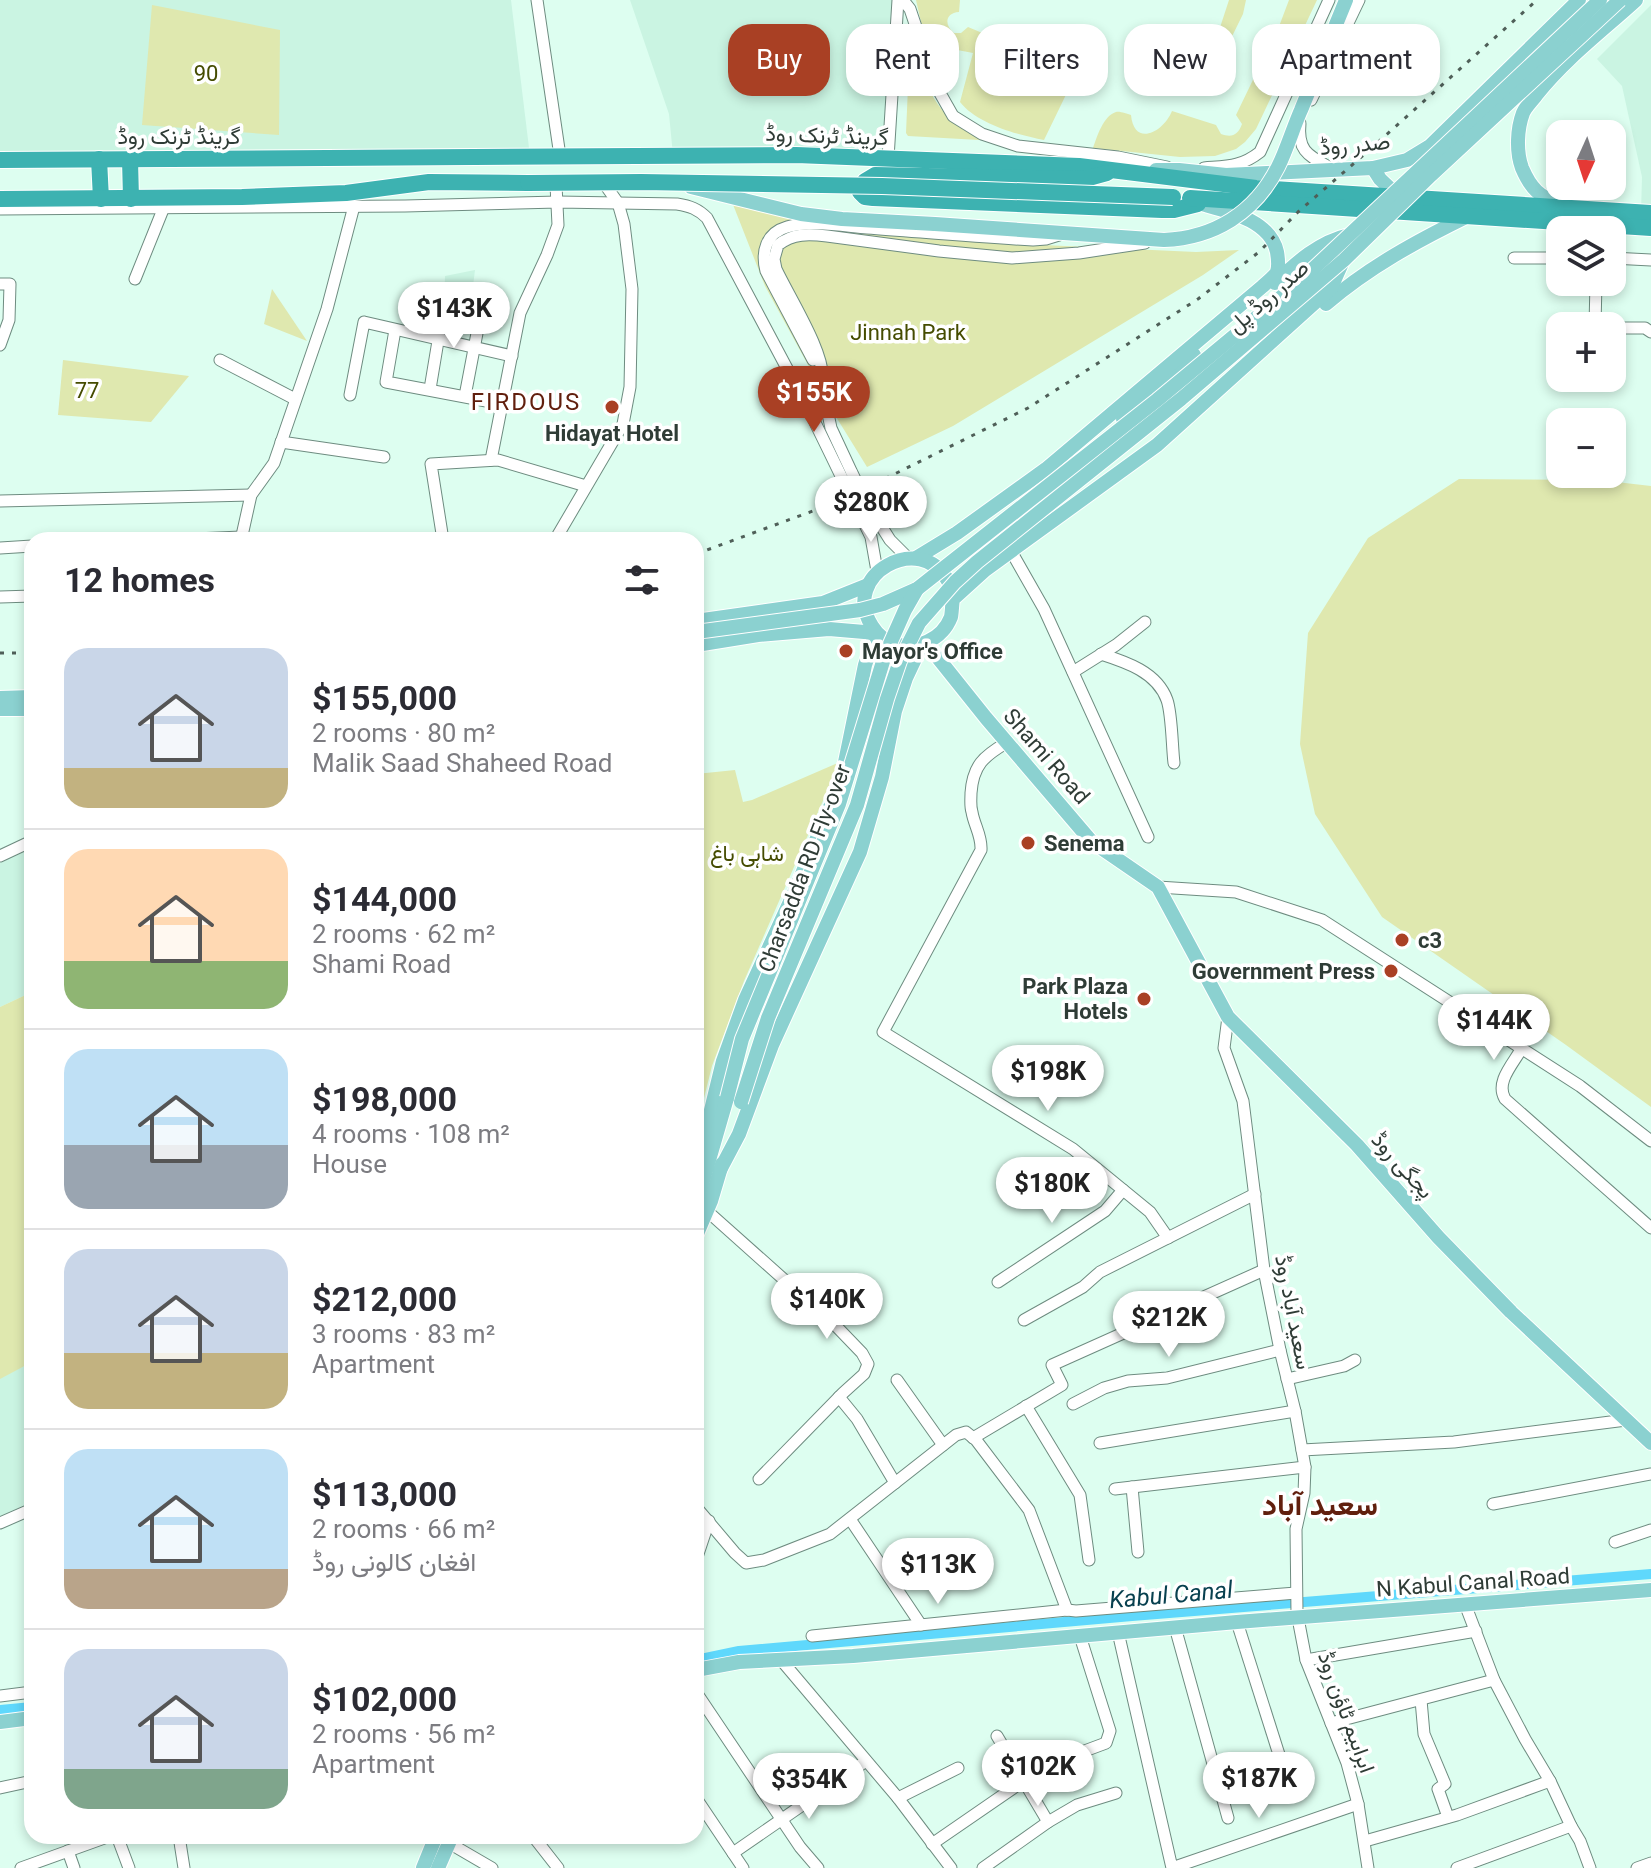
<!DOCTYPE html>
<html lang="en">
<head>
<meta charset="utf-8">
<style>
	:root { --surface:#fff; --page:#f7f7f7; --text:#2b2b33; --muted:#7c7c81; --line:#e1e1e2; --accent:#a94024 }
	body { margin:0; font-family:Roboto,Vazirmatn,sans-serif; background:var(--page); color:var(--text); height:100vh; display:flex; flex-direction:column; font-size:30px; white-space:nowrap }
	* { box-sizing:border-box; margin:0 }
	p { font-size:26px; color:var(--muted) }
	.icon { flex:none; width:44px; height:44px; fill:none; stroke:currentColor; stroke-width:2; stroke-linecap:round; stroke-linejoin:round }
	.map { position:relative; flex:1; overflow:hidden }
	.drawer { position:absolute; left:24px; top:532px; width:680px; height:1312px; display:flex; flex-direction:column; background:var(--surface); border-radius:24px; box-shadow:0 4px 12px #0003 }
	.drawer>* { flex:none }
	.hud { position:absolute; left:728px; top:24px; width:760px; height:72px; display:flex; gap:16px }
	.needle { width:52px; rotate:183deg }
	.controls { position:absolute; left:1546px; top:120px; display:grid; gap:16px }
	.controls a { display:grid; place-items:center; width:80px; height:80px; border-radius:16px; background:var(--surface); box-shadow:0 4px 12px #0003; font-size:40px }
	.price { position:absolute; translate:-50% -68px; padding:0 18px; border-radius:28px; background:#fff; color:#222; font-size:26px; line-height:52px; filter:drop-shadow(0 2px 4px #0008) }
	.price::after { content:''; position:absolute; left:50%; top:48px; width:24px; height:18px; margin-left:-12px; background:inherit; clip-path:polygon(0 0,100% 0,50% 100%) }
	.price.on { background:var(--accent); color:#fff }
	ul { padding:0; list-style:none }
	li { display:flex; align-items:center; gap:24px; height:200px; padding:0 40px }
	li+li { border-top:2px solid var(--line) }
	li span { display:grid; place-items:center; flex:none; width:224px; height:160px; border-radius:24px; color:#555 }
	li>.icon { margin-inline-start:auto }
	span .icon { width:96px; height:96px; fill:#fffc; stroke-width:1 }
	li b { font-size:34px }
	h2 { display:flex; justify-content:space-between; align-items:center; height:96px; padding:0 40px; font-size:34px }
	.tag { padding:0 28px; border-radius:24px; background:var(--surface); box-shadow:0 4px 12px #0003; font-size:28px; line-height:72px }
	.tag.on { background:var(--accent); color:#fff }
	.map>svg:first-child { display:block }
	.built { fill:#caf4e2 }
	.green { fill:#dfe8af }
	.lines { fill:none; stroke-linecap:round; stroke-linejoin:round }
	.canal { stroke:#5fd8fc; stroke-width:10 }
	.minor-casing { stroke:#6e8c80; stroke-width:13 }
	.major-casing { stroke:#fff; stroke-width:16 }
	.highway-casing { stroke:#fff; stroke-width:18 }
	.minor { stroke:#fff; stroke-width:11 }
	.major { stroke:#8bd1d0; stroke-width:14 }
	.highway { stroke:#3db2b1; stroke-width:16 }
	.rail { stroke:#4f5f58; stroke-width:3; stroke-dasharray:4 8; stroke-linecap:butt }
	.minor-bridge-casing { stroke:#6e8c80; stroke-width:13; stroke-linecap:butt }
	.major-bridge-casing { stroke:#fff; stroke-width:16; stroke-linecap:butt }
	.highway-bridge-casing { stroke:#fff; stroke-width:18; stroke-linecap:butt }
	.minor-bridge { stroke:#fff; stroke-width:11 }
	.major-bridge { stroke:#8bd1d0; stroke-width:14 }
	.highway-bridge { stroke:#3db2b1; stroke-width:16 }
	.poi-dot { fill:#a94024; stroke:#fff; stroke-width:3 }
	.labels { text-anchor:middle; stroke-width:7; stroke-linejoin:round; paint-order:stroke }
	.park-label { font-size:22px; fill:#454c01; stroke:#fff }
	.street-label { font-size:22px; fill:#2f3c36; stroke:#fff }
	.poi-label { font-size:22px; font-weight:bold; fill:#2f3c36; stroke:#fff; text-anchor:start }
	.neighbourhood-label { font-size:24px; letter-spacing:2px; fill:#611f0d; stroke:#fff }
	.water-label { font-size:24px; font-style:italic; fill:#08404f; stroke:#fff }
	.district-label { font-size:30px; font-weight:bold; fill:#611f0d; stroke:#fff }
</style>
</head>
<body>
<div class="map">
<svg width="1651" height="1868" viewBox="0 0 1651 1868">
	<rect width="100%" height="100%" fill="#ddfef0"/>
	<g class="built">
		<path d="M0,0H511L530,156L0,160Z"/>
		<path d="M630,0H894L882,161L673,155L669,114Z"/>
		<path d="M1651,5V213L1641,212L1642,177L1622,86L1597,59Z"/>
		<path d="M475,270L470,310L444,305L445,276Z"/>
		<path d="M32,848V992L0,1007V863Z"/>
		<path d="M32,1362V1501L0,1517V1378Z"/>
	</g>
	<g class="green">
		<path d="M916,0H960L959,12C945,13 944,25 954,33H961L968,27L1037,56C1030,79 1054,85 1064,66L1077,72L1044,140C1018,135 977,124 960,102L973,53L926,44Z"/>
		<path d="M1229,0H1246L1243,14L1214,73L1203,69L1210,58Z"/>
		<path d="M1289,0H1317L1256,129L1245,142L1236,149L1215,156L1180,157L1093,148C1097,137 1103,116 1116,112C1120,111 1127,114 1131,115C1134,147 1163,133 1172,111L1216,125L1221,134C1232,138 1238,135 1242,124L1236,115L1264,57L1275,59C1282,55 1283,51 1283,43L1275,37Z"/>
		<path d="M152,5L280,30L279,135L142,125Z"/>
		<path d="M910,40C925,83 935,119 981,138L979,140L908,136L906,133Z"/>
		<path d="M732,202L999,243L1196,252L1239,250L1203,275L953,426L867,467L838,420L765,286Z"/>
		<path d="M272,289L307,341L264,324Z"/>
		<path d="M63,360L189,376L151,422L58,415Z"/>
		<path d="M1459,479L1599,480L1651,486V1107L1566,1045L1382,917L1315,814L1300,744L1308,633L1368,538Z"/>
		<path d="M840,762L744,981L712,1066L696,1130V774L735,770L743,802L752,800Z"/>
		<path d="M32,992V1362L0,1379V1007Z"/>
	</g>
	<g class="lines">
		<g class="canal">
			<path d="M696,1660L739,1651L1132,1616L1651,1574"/>
			<path d="M0,1710L32,1707"/>
		</g>
		<g class="minor-casing">
			<g id="minor">
				<path d="M537,0L560,156"/>
				<path d="M903,0L910,9L936,86L953,116L982,134L1018,146L1118,157L1167,167"/>
				<path d="M1311,100L1359,0"/>
				<path d="M1300,123C1297,153 1310,156 1334,170"/>
				<path d="M888,158L898,0"/>
				<path d="M1204,168C1227,166 1241,167 1260,152L1329,0"/>
				<path d="M0,209L405,206L558,202L677,204C690,206 698,209 707,218L807,406L842,478"/>
				<path d="M1514,258H1560"/>
				<path d="M1612,258L1651,260"/>
				<path d="M135,279L164,207"/>
				<path d="M0,284H10L9,320L0,345"/>
				<path d="M1595,326L1596,282"/>
				<path d="M1612,328H1645L1651,332"/>
				<path d="M395,330L386,382L502,404"/>
				<path d="M220,360L295,399"/>
				<path d="M813,360L766,271C761,252 766,233 787,227C809,220 843,226 867,228C922,232 977,237 1033,240L1046,239L1059,235"/>
				<path d="M820,376L831,428L852,473"/>
				<path d="M822,381C827,356 788,295 776,269L774,259L778,245C793,233 809,234 827,236L939,251L1012,258L1079,253L1145,243"/>
				<path d="M430,389L444,305"/>
				<path d="M350,395L364,322L512,356"/>
				<path d="M465,396L482,307"/>
				<path d="M281,442L384,457"/>
				<path d="M491,460L520,313L547,255L558,225L556,185"/>
				<path d="M0,501L251,495"/>
				<path d="M866,502L890,540L908,558"/>
				<path d="M855,504L871,537L877,571"/>
				<path d="M172,540L241,537"/>
				<path d="M241,540L251,495L274,463L327,309L354,206"/>
				<path d="M443,540L431,464L498,460L586,486"/>
				<path d="M555,540L623,424L630,387L632,289L624,224L618,203L606,186"/>
				<path d="M0,548L32,546"/>
				<path d="M1011,551L1044,609L1148,837"/>
				<path d="M0,597L32,596"/>
				<path d="M1101,654C1126,662 1157,672 1167,700C1172,714 1172,747 1174,763"/>
				<path d="M1073,672L1116,645L1145,622"/>
				<path d="M1006,743C984,756 973,765 971,793C971,799 970,806 972,812C974,825 982,836 981,850L883,1032L1073,1149L1150,1212L1168,1238"/>
				<path d="M0,856L32,841"/>
				<path d="M1158,887L1236,892L1322,920L1580,1086L1651,1141"/>
				<path d="M1228,1017L1224,1048L1243,1101L1264,1270L1280,1350L1295,1411L1305,1467L1304,1493L1296,1529L1297,1613L1306,1660L1347,1763L1358,1804L1368,1868"/>
				<path d="M1522,1048C1513,1064 1495,1082 1505,1099L1651,1228"/>
				<path d="M706,1210L836,1326L862,1353L868,1364L864,1374L843,1393L759,1479"/>
				<path d="M998,1282L1105,1211L1123,1190"/>
				<path d="M1024,1320L1083,1287L1100,1272L1255,1194"/>
				<path d="M1287,1379L1344,1366L1355,1360"/>
				<path d="M897,1380L943,1445"/>
				<path d="M839,1397L857,1419L895,1483"/>
				<path d="M1073,1404L1104,1388L1128,1381L1167,1378L1280,1350"/>
				<path d="M1026,1406L1080,1495L1089,1560"/>
				<path d="M973,1438L1062,1385L1052,1365L1264,1270"/>
				<path d="M1100,1443L1295,1411"/>
				<path d="M1302,1450L1454,1442L1626,1420"/>
				<path d="M1132,1487L1138,1552"/>
				<path d="M1115,1489L1305,1467"/>
				<path d="M1493,1504L1651,1474"/>
				<path d="M696,1507L735,1553L746,1563L764,1560L830,1534L956,1435L966,1432L976,1440L1029,1510L1067,1610"/>
				<path d="M850,1519L921,1625"/>
				<path d="M0,1523L32,1509"/>
				<path d="M1615,1542L1651,1530"/>
				<path d="M696,1560L709,1521"/>
				<path d="M1465,1604L1494,1680L1525,1739L1550,1781L1571,1826L1580,1841L1590,1868"/>
				<path d="M1237,1622L1289,1786"/>
				<path d="M1175,1627L1228,1818"/>
				<path d="M1118,1632L1172,1868L1358,1804"/>
				<path d="M812,1636L1067,1610L1076,1611L1296,1593"/>
				<path d="M1306,1660L1476,1631"/>
				<path d="M782,1661L898,1798L951,1868"/>
				<path d="M696,1692L800,1847L818,1868"/>
				<path d="M0,1696L32,1692"/>
				<path d="M1421,1700L1424,1734L1445,1784L1438,1789L1448,1817"/>
				<path d="M1331,1723L1494,1680"/>
				<path d="M997,1736L1048,1822"/>
				<path d="M0,1788L32,1781"/>
				<path d="M696,1798L743,1868"/>
				<path d="M898,1798L958,1768"/>
				<path d="M117,1836L129,1868"/>
				<path d="M179,1836L184,1868"/>
				<path d="M533,1836L558,1868"/>
				<path d="M1365,1841L1457,1815L1550,1781"/>
				<path d="M449,1843L492,1868"/>
				<path d="M932,1844L1022,1782L1055,1762L1106,1743L1110,1731L1080,1636"/>
				<path d="M68,1851L74,1868"/>
				<path d="M733,1853L866,1761"/>
				<path d="M21,1868L110,1836"/>
				<path d="M983,1868L1048,1822L1077,1805L1116,1793"/>
				<path d="M1457,1868L1571,1826"/>
				<path d="M1637,1868L1651,1863"/>
			</g>
		</g>
		<g class="major-casing">
			<g id="major">
				<path d="M1373,168L1380,179L1399,197"/>
				<path d="M1156,170H1179L1226,175L1373,168L1407,160L1430,146L1579,0"/>
				<path d="M691,187L801,214L842,219L935,224"/>
				<path d="M1560,205C1539,196 1531,189 1522,168C1516,152 1517,129 1523,113C1526,106 1533,100 1537,94C1566,58 1602,31 1636,0"/>
				<path d="M1275,283C1297,262 1319,242 1349,235"/>
				<path d="M1326,304C1369,267 1417,241 1468,216"/>
				<path d="M1123,419L1194,355"/>
				<path d="M916,558L957,533L1046,469L1263,286C1267,282 1274,277 1277,272C1279,266 1278,258 1277,252C1270,219 1226,211 1198,203"/>
				<path d="M953,599C951,593 950,586 948,581C921,530 839,575 872,626C877,634 885,641 895,644C917,650 942,640 951,617C952,612 952,604 953,599L985,570L1157,445L1331,288L1343,261"/>
				<path d="M696,621L823,603L868,585"/>
				<path d="M926,643L986,718L1091,841L1158,887L1228,1017L1357,1145L1438,1237L1511,1312L1651,1443"/>
				<path d="M696,645L758,635L829,629L876,633L865,665L843,772L833,800L794,893L745,1000L723,1061L703,1143L706,1168"/>
				<path d="M0,698L32,697"/>
				<path d="M0,709H32"/>
				<path d="M720,1170L739,1134L772,1045L860,852L882,777L895,711L906,678L922,644"/>
				<path d="M696,1205L727,1098"/>
				<path d="M696,1236L711,1201L722,1164"/>
				<path d="M696,1670L739,1662L853,1656L1237,1622L1651,1590"/>
				<path d="M0,1722L32,1718"/>
				<path d="M423,1868L436,1836"/>
				<path d="M438,1868L452,1836"/>
			</g>
		</g>
		<g class="highway-casing">
			<g id="highway">
				<path d="M99,159L101,199"/>
				<path d="M130,159L131,199"/>
				<path d="M0,160L796,155L1079,166L1256,188L1651,213"/>
				<path d="M1107,173L1085,179L875,175L865,181L860,192L865,197L873,198L1162,210H1174L1198,204"/>
				<path d="M1190,198L1651,228"/>
				<path d="M0,199L242,197L346,193L429,182L528,183"/>
			</g>
		</g>
		<use href="#minor" class="minor"/>
		<use href="#major" class="major"/>
		<use href="#highway" class="highway"/>
		<g class="rail">
			<path d="M696,554L840,501L1028,408L1198,299L1259,252L1298,212L1367,152L1537,0"/>
			<path d="M0,653H32"/>
		</g>
		<g class="minor-bridge-casing">
			<g id="minor-bridge">
				<path d="M852,473L866,502"/>
				<path d="M842,478L855,504"/>
			</g>
		</g>
		<g class="major-bridge-casing">
			<g id="major-bridge">
				<path d="M935,224L1164,240C1214,238 1255,213 1278,167C1287,149 1293,128 1301,110C1316,73 1331,37 1346,0"/>
				<path d="M696,632L860,610L883,604L917,589L1157,400L1297,284L1600,0"/>
				<path d="M727,1098L742,1039L839,804L885,655L905,610L917,589"/>
				<path d="M741,1102L768,1018L857,805L887,699L900,661L919,623L955,582L977,562L1181,399L1344,260L1431,175L1620,0"/>
			</g>
		</g>
		<g class="highway-bridge-casing">
			<path id="highway-bridge" d="M528,183L641,182L882,186L1173,197"/>
		</g>
		<use href="#minor-bridge" class="minor-bridge"/>
		<use href="#major-bridge" class="major-bridge"/>
		<use href="#highway-bridge" class="highway-bridge"/>
	</g>
	<g class="poi-dot">
		<circle cx="612" cy="407" r="8"/>
		<circle cx="846" cy="651" r="8"/>
		<circle cx="1028" cy="843" r="8"/>
		<circle cx="1402" cy="940" r="8"/>
		<circle cx="1391" cy="971" r="8"/>
		<circle cx="1144" cy="999" r="8"/>
	</g>
	<g class="labels">
		<g class="park-label">
			<text x="206" y="81">90</text>
			<text x="908" y="340">Jinnah Park</text>
			<text x="87" y="398">77</text>
			<text x="747" y="861">شاہی باغ</text>
		</g>
		<g class="street-label">
			<text transform="translate(827 135) rotate(2)" y="8">گرینڈ ٹرنک روڈ</text>
			<text x="179" y="144">گرینڈ ٹرنک روڈ</text>
			<text transform="translate(1355 144) rotate(-5)" y="8">صدر روڈ</text>
			<text transform="translate(1268 296) rotate(-41)" y="8">صدر روڈ پل</text>
			<text transform="translate(1047 756) rotate(49)" y="8">Shami Road</text>
			<text transform="translate(804 868) rotate(-69)" y="8">Charsadda RD Fly-over</text>
			<text transform="translate(1403 1165) rotate(48)" y="8">پجگی روڈ</text>
			<text transform="translate(1294 1312) rotate(79)" y="8">سعید آباد روڈ</text>
			<text transform="translate(1473 1582) rotate(-4)" y="8">N Kabul Canal Road</text>
			<text transform="translate(1347 1712) rotate(70)" y="8">ابراہیم ٹاؤن روڈ</text>
		</g>
		<g class="poi-label">
			<text x="612" y="441" text-anchor="middle">Hidayat Hotel</text>
			<text x="862" y="659">Mayor's Office</text>
			<text x="1044" y="851">Senema</text>
			<text x="1418" y="948">c3</text>
			<text x="1375" y="979" text-anchor="end">Government Press</text>
			<text x="1128" y="994" text-anchor="end">Park Plaza<tspan x="1128" dy="25">Hotels</tspan></text>
		</g>
		<g class="neighbourhood-label">
			<text x="526" y="410">FIRDOUS</text>
		</g>
		<g class="water-label">
			<text transform="translate(1171 1595) rotate(-5)" y="8">Kabul Canal</text>
		</g>
		<g class="district-label">
			<text x="1320" y="1515">سعید آباد</text>
		</g>
	</g>
</svg>
<div class="controls">
<a><svg class="needle" viewBox="-14 -14 28 28"><path d="M0-13l5 13h-10z" fill="#e53935"/><path d="M0 13l5-13h-10z" fill="#7c7c81"/></svg></a>
<a><svg class="icon" aria-label="layers" viewBox="0 0 24 24"><path d="M12 4l9 5-9 5-9-5zM3 14l9 5 9-5"/></svg></a>
<a>+</a>
<a>−</a>
</div>
<b class="price" style="left:454px;top:350px">$143K</b>
<b class="price on" style="left:814px;top:434px">$155K</b>
<b class="price" style="left:871px;top:544px">$280K</b>
<b class="price" style="left:1494px;top:1062px">$144K</b>
<b class="price" style="left:1048px;top:1113px">$198K</b>
<b class="price" style="left:1052px;top:1225px">$180K</b>
<b class="price" style="left:827px;top:1341px">$140K</b>
<b class="price" style="left:1169px;top:1359px">$212K</b>
<b class="price" style="left:938px;top:1606px">$113K</b>
<b class="price" style="left:1038px;top:1808px">$102K</b>
<b class="price" style="left:1259px;top:1820px">$187K</b>
<b class="price" style="left:809px;top:1821px">$354K</b>
<div class="hud">
<a class="tag on">Buy</a>
<a class="tag">Rent</a>
<a class="tag">Filters</a>
<a class="tag">New</a>
<a class="tag">Apartment</a>
</div>
<section class="drawer">
<h2>12 homes<svg class="icon" aria-label="filters" viewBox="0 0 24 24"><path d="M4 7h16M4 17h16"/><circle cx="9" cy="7" r="2"/><circle cx="15" cy="17" r="2"/></svg></h2>
<ul>
<li><span style="background:linear-gradient(#c9d6e8 75%,#c2b280 0)"><svg class="icon" aria-label="home" viewBox="0 0 24 24"><path d="M3 11l9-7 9 7M6 9v11h12V9"/></svg></span><div><b>$155,000</b><p>2 rooms · 80 m²</p><p>Malik Saad Shaheed Road</p></div></li>
<li><span style="background:linear-gradient(#ffd9b3 70%,#8fb573 0)"><svg class="icon" aria-label="home" viewBox="0 0 24 24"><path d="M3 11l9-7 9 7M6 9v11h12V9"/></svg></span><div><b>$144,000</b><p>2 rooms · 62 m²</p><p>Shami Road</p></div></li>
<li><span style="background:linear-gradient(#bfe0f5 60%,#9aa5b1 0)"><svg class="icon" aria-label="home" viewBox="0 0 24 24"><path d="M3 11l9-7 9 7M6 9v11h12V9"/></svg></span><div><b>$198,000</b><p>4 rooms · 108 m²</p><p>House</p></div></li>
<li><span style="background:linear-gradient(#c9d6e8 65%,#c2b280 0)"><svg class="icon" aria-label="home" viewBox="0 0 24 24"><path d="M3 11l9-7 9 7M6 9v11h12V9"/></svg></span><div><b>$212,000</b><p>3 rooms · 83 m²</p><p>Apartment</p></div></li>
<li><span style="background:linear-gradient(#bfe0f5 75%,#b9a48a 0)"><svg class="icon" aria-label="home" viewBox="0 0 24 24"><path d="M3 11l9-7 9 7M6 9v11h12V9"/></svg></span><div><b>$113,000</b><p>2 rooms · 66 m²</p><p>افغان کالونی روڈ</p></div></li>
<li><span style="background:linear-gradient(#c9d6e8 75%,#7fa58c 0)"><svg class="icon" aria-label="home" viewBox="0 0 24 24"><path d="M3 11l9-7 9 7M6 9v11h12V9"/></svg></span><div><b>$102,000</b><p>2 rooms · 56 m²</p><p>Apartment</p></div></li>
</ul>
</section>
</div>
</body>
</html>
